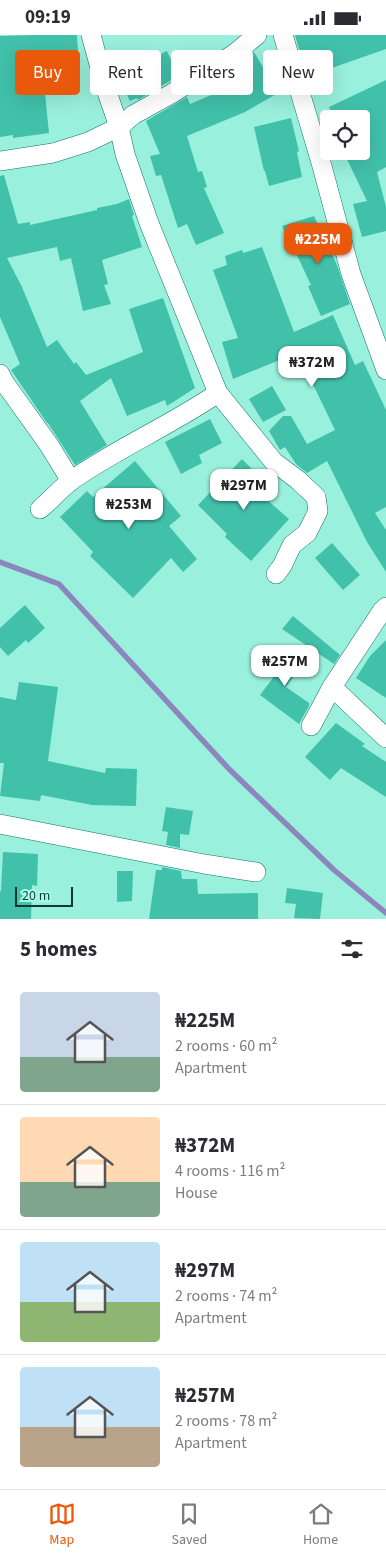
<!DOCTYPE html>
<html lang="en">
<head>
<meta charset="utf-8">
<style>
	:root { --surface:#fff; --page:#f2f2f3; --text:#2b2b33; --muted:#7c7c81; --line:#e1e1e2; --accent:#ea580c }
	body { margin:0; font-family:"Source Sans 3",sans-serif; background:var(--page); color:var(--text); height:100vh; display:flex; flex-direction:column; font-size:19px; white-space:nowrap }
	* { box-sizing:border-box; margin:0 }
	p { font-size:16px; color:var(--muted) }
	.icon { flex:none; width:28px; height:28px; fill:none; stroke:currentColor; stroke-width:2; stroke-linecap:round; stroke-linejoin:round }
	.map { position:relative; height:884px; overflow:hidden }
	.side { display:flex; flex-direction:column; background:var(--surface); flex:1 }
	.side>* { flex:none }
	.banner { position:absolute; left:15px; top:15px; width:356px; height:45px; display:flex; gap:10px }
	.controls { position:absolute; left:320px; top:75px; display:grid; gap:10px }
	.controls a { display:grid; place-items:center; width:50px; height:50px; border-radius:5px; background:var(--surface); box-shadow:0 5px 20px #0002; font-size:25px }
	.scale { position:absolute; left:15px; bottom:12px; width:58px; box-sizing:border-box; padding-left:5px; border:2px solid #123730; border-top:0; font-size:14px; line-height:18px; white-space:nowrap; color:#123730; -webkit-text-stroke:4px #a6fdea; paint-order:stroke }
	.price { position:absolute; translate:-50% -42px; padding:0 11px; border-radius:10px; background:#fff; color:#222; font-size:16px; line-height:32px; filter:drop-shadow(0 1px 2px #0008) }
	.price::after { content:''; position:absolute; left:50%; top:30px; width:15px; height:11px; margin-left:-8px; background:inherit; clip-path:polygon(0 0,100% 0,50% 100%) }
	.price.current { background:var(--accent); color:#fff }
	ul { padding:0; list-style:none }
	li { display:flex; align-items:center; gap:15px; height:125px; padding:0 20px }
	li+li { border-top:1px solid var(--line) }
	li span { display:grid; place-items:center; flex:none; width:140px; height:100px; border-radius:5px; color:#555 }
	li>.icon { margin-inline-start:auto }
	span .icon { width:60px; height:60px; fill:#fffc; stroke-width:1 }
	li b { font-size:21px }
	h2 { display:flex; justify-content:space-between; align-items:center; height:60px; padding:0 20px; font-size:21px }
	.chip { padding:0 18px; border-radius:5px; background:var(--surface); box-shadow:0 5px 20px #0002; font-size:18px; line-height:45px }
	.chip.current { background:var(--accent); color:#fff }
	.status { display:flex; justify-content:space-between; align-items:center; height:35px; padding:0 25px; background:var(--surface); direction:ltr }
	.status svg { height:14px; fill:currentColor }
	.dock { display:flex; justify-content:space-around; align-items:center; height:70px; border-top:1px solid var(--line); background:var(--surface); font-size:14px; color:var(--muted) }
	.dock a { display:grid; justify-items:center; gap:2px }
	.dock .current { color:var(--accent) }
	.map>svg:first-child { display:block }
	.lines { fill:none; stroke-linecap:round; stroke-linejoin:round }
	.stream { stroke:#8d86bc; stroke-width:5.5 }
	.building { fill:#42c1aa }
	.minor-casing { stroke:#0f7465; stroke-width:20 }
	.minor { stroke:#fff; stroke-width:19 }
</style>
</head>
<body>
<div class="status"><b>09:19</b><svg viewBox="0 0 49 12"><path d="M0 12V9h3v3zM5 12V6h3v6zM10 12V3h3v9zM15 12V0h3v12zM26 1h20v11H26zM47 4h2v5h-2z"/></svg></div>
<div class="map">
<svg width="386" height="884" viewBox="0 0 386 884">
	<rect width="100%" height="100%" fill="#99f0dd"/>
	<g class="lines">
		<path class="stream" d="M0,527L59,549L229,734L334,835L386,878"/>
	</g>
	<g class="building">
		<path d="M32,0H77L78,17L41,19L49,98L13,103V100L0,102V1Z"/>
		<path d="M295,0H386V14L326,35V33L306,38Z"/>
		<path d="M167,16L178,41L138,65L137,63L130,66L117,39Z"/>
		<path d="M254,17L278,58L245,77L187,101L198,137L202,136L207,152L204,153L224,198L196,210L187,189L178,193L161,140L156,141L150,121L160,119L146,86L187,62L190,69L235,50L228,36Z"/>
		<path d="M386,45V132L377,137L386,172V196L362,202L353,169L367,166L343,116H361V84H334L329,72Z"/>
		<path d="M291,83L299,116L297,117L302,142L269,151L265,136H264L254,92Z"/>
		<path d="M4,140L18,189L30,187V190L97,175V173L117,169L129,164L134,180L132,181L142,212L102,225L108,249L104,250L111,269L83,276L71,223L60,226L57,212L7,223L22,252L47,312L57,305L74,329L76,327L86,340L143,317L129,274L163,263L195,353L167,371L165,365L127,381L111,343L80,366L107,410L75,430L48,388H47L11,335L20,329L0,282V141Z"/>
		<path d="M314,181L337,230L350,269L321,281L308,251L311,250L294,214H292L282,191Z"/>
		<path d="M262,212L294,297L333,280L355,330L363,326L386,375V472L375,478L386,495V537L367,507L327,426L307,438L296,429L285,412L280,415L269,396L283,381H291L307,409L335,395L307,337L290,342L282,324L233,344L222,307L238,303L213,235L227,230L225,221L242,215L243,218Z"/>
		<path d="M272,351L286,375L263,387L249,364Z"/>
		<path d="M210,384L222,408L199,420L202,428L181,439L165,407Z"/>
		<path d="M242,424L266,448L257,456L289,484L251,526L225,502L227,499L198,470Z"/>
		<path d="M135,426L181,481L169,491L197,524L183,537L171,523L133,563L90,521L93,517L60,482L87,456L93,462Z"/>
		<path d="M332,508L360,540L343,555L315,523Z"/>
		<path d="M25,570L45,593L28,608L26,605L8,621L0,612V593Z"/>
		<path d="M293,581L340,620L334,629L282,594Z"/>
		<path d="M386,605V663L356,643L370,621Z"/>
		<path d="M283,612L302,630L286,652L309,668V671L299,689L260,660L273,643L265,636Z"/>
		<path d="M19,647L58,652L48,726L105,738L106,733L137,734L136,771L92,770L41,760L40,766L0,761L4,728H0V662L16,665Z"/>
		<path d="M336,688L365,709L362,711L386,727V762L341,733L330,745L305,722Z"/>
		<path d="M166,772L193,776L189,800L180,799V813L166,810L168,797L162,796Z"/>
		<path d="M3,817L38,819L37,851L32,850L31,884H0V856H1Z"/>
		<path d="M162,832L181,836L182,844H197L198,859L258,858V884H149L156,835H162Z"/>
		<path d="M117,836H133L132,866L117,867Z"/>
		<path d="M287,853L323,858L320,884L294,883L296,869L285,868Z"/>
	</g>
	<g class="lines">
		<g class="minor-casing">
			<g id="minor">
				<path d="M91,0L105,51L119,92L125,119L149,188L218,358L274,427L298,445L316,462L318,476L307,498L292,510L282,531L276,539"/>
				<path d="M283,0L322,131L351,239L386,335"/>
				<path d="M0,126L53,118L88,107L119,92L133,80L171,59L234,19L257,0"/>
				<path d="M0,339L4,347L49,410L71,446"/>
				<path d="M40,474C51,465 61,453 72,445C118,413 171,390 218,358"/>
				<path d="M332,652L386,703"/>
				<path d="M311,691L332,652L382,576L386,572"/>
				<path d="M0,789L204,829L256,837"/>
			</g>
		</g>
		<use href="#minor" class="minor"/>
	</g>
</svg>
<div class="controls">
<a><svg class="icon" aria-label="locate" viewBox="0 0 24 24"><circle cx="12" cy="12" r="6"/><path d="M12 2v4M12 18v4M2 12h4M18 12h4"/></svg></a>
</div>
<div class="scale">20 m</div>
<b class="price current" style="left:318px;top:230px">₦225M</b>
<b class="price" style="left:312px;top:353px">₦372M</b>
<b class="price" style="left:244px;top:476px">₦297M</b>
<b class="price" style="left:129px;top:495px">₦253M</b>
<b class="price" style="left:285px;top:652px">₦257M</b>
<div class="banner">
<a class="chip current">Buy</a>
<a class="chip">Rent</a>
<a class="chip">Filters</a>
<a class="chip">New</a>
</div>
</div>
<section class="side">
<h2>5 homes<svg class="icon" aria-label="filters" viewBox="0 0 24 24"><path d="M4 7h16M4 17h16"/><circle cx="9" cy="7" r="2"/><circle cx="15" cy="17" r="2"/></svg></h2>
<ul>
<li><span style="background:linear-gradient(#c9d6e8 65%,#7fa58c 0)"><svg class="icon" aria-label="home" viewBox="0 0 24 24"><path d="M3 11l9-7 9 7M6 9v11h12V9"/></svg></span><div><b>₦225M</b><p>2 rooms · 60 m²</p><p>Apartment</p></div></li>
<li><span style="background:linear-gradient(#ffd9b3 65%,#7fa58c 0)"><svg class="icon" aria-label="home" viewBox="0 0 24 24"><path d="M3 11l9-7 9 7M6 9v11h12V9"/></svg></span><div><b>₦372M</b><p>4 rooms · 116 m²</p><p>House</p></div></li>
<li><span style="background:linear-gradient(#bfe0f5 60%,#8fb573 0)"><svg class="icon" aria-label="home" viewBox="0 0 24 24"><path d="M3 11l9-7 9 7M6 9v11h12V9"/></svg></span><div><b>₦297M</b><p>2 rooms · 74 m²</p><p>Apartment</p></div></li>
<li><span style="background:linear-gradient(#bfe0f5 60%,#b9a48a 0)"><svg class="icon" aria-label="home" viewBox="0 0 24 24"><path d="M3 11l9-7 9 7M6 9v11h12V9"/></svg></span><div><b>₦257M</b><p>2 rooms · 78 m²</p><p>Apartment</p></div></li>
</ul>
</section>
<nav class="dock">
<a class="current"><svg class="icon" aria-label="map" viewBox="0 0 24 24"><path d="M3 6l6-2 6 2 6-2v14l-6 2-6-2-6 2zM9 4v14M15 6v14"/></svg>Map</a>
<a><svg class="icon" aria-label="saved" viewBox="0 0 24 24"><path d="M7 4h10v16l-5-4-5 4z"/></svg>Saved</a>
<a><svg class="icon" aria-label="home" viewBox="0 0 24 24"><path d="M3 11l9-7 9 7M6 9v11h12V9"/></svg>Home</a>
</nav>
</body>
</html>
